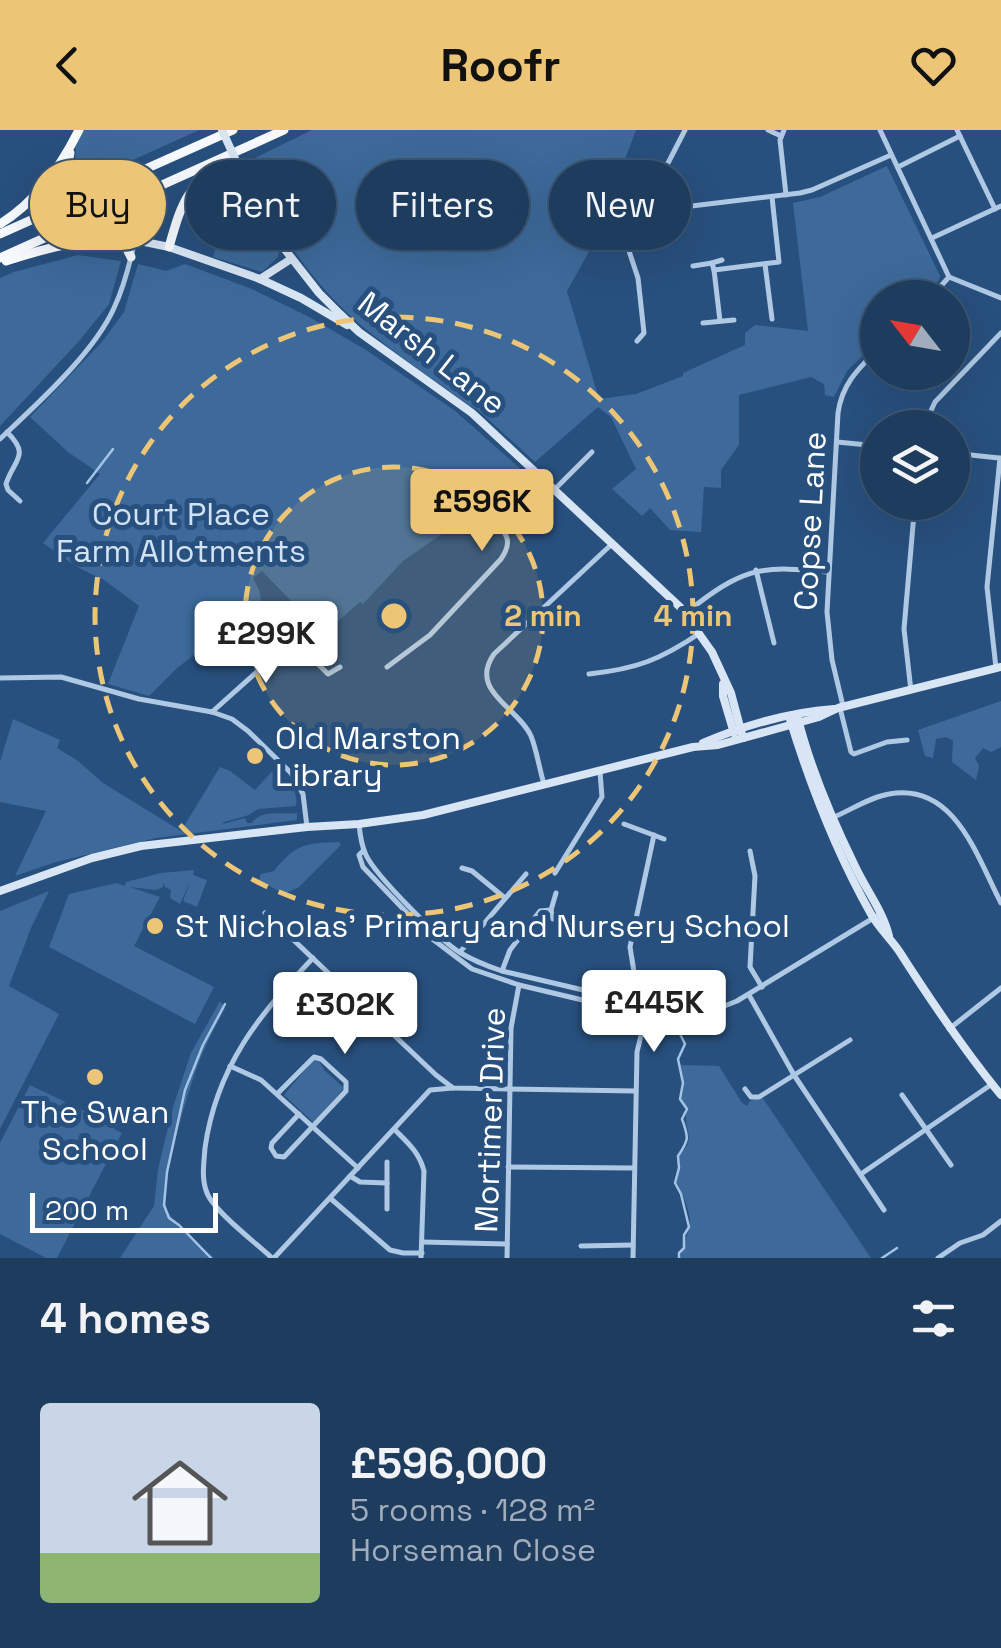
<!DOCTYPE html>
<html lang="en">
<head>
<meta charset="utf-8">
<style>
	:root { --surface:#1e3c5e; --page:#2b4767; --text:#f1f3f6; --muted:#a1adbc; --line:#3c5673; --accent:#ecc676 }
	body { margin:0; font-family:"Space Grotesk",sans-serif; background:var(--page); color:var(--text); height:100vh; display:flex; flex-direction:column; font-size:38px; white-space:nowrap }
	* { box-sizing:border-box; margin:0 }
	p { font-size:32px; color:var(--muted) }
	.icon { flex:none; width:55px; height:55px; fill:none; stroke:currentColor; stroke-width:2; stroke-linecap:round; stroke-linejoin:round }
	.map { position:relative; height:1128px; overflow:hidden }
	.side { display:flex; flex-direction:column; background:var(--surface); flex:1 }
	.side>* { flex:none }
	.top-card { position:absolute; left:30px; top:30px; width:942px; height:90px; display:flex; gap:20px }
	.needle { width:65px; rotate:301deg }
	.tools { position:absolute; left:860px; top:150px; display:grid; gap:20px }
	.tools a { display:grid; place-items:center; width:110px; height:110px; border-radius:50%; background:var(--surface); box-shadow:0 10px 40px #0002,0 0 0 2px var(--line); font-size:50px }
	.scale { position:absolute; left:30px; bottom:25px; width:188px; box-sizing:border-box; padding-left:10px; border:5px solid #fff; border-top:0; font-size:28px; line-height:35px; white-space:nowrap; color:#fff; -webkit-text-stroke:8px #28507e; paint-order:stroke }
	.price { position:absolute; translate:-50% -85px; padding:0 22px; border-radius:10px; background:#fff; color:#222; font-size:32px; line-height:65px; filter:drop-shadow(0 2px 5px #0008) }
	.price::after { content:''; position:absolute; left:50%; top:60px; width:30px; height:22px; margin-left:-15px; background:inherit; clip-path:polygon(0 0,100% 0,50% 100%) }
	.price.selected { background:var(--accent); color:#111 }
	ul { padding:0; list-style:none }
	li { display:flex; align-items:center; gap:30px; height:250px; padding:0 40px }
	li span { display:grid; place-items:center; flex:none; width:280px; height:200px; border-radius:10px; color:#555 }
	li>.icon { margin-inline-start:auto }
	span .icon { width:120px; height:120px; fill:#fffc; stroke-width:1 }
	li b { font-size:42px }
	h2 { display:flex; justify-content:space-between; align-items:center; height:120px; padding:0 40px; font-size:42px }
	.tag { padding:0 35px; border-radius:45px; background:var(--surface); box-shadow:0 10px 40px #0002,0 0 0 2px var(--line); font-size:35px; line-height:90px }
	.tag.selected { background:var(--accent); color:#111 }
	header { display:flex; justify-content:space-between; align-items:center; height:130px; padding:0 40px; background:var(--accent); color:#111; font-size:45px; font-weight:600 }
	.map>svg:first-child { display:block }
	.green { fill:#3d6a9b }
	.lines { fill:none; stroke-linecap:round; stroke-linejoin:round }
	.stream { stroke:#a4c4e5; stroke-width:2.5 }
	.minor { stroke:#afc9e5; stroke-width:5 }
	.secondary { stroke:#d8e5f5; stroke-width:8 }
	.trunk { stroke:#f7fafe; stroke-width:9 }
	.secondary-bridge { stroke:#d8e5f5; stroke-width:8 }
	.ring { fill:none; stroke:#ecc676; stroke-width:5; stroke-dasharray:18 12 }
	.poi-dot { fill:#ecc676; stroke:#28507e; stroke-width:4 }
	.labels { text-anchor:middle; stroke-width:10; stroke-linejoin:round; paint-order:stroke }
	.street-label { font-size:32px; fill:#fff; stroke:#28507e }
	.park-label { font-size:32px; fill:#d2e2f4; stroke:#28507e }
	.poi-label { font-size:32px; fill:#fff; stroke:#28507e; text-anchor:start }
	.centre { fill:#ecc676; stroke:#28507e; stroke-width:5 }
	.ring-label { font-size:30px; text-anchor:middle; font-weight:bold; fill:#ecc676; stroke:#28507e; stroke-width:10; stroke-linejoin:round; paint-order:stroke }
</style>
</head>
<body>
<header><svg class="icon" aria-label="back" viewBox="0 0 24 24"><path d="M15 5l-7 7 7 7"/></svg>Roofr<svg class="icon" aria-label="heart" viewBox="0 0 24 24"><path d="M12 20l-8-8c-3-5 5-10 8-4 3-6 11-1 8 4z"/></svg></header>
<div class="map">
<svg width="1001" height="1128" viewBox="0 0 1001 1128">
	<rect width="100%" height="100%" fill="#28507e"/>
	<g class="green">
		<path d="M84,0H199L100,45H83L75,37L76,15Z"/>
		<path d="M312,0H636L612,64L609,86L567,161L599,269L636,264L683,246V243L745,215V203L755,195L808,201L793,73L820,67L887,36L940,146L939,150L921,167L878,168L877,212L847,241L834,267L825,265L824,254L811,247L739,265V315L721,340V358L704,357L701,402L670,400L650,378L642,386L612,359L636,339L611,287L598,277L535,332L477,279L468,275C435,250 400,227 368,201C313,157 274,96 243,34Z"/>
		<path d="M235,43L279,122L278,127L262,142L213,127L217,113L236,119L243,104L220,91L213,59Z"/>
		<path d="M159,68V88L149,102L103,101L97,95L102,86L148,69Z"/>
		<path d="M78,125L121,131L109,174L80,210L0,296V148L14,142Z"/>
		<path d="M138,134L166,141L185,134L252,159L311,188L366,220L454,280L524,342L521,348L497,370L487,384L481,377L403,431L363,474L360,472L323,504L262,441L253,448L260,462L261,472L176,539L149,566L108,554L139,476L104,450L77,437L43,413L100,344L68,322L30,287L102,212L124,182Z"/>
		<path d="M1001,571V617L991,622L983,618L975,628L979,636L976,650L952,632L953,611L946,607L936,609L933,628L925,626L918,600Z"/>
		<path d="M13,589L60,610L57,618L78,631L103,653L181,701L220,637L230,641L255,660L276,637C286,649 299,660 296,676L258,679L249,685L224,692L223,694L245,688L247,693H252C259,680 282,684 297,683V690L156,708L56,732L15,746L46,681L0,672V632Z"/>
		<path d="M339,712L341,715L299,757L284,764L259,750L261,744L274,741C295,714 306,713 339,712Z"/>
		<path d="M194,740L193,745L207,750L197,777L183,771L191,750L180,774L170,768L171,760L165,757L163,752V757L156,760L130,757L160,767L134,816L214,857L195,894L49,817L69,764L116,753L125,756L126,752L161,743Z"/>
		<path d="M49,761L31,798L9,856L59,884L0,999V781Z"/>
		<path d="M220,871L225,878C218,892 210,906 204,920C192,945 160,1053 166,1078C169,1088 204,1119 214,1128H120L154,1076L158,1039L173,977L191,923Z"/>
		<path d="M314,929H318L324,940L344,958L314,993L284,965Z"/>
		<path d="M681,935L719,936L742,973L747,976L750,971L762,967L871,1128H680C681,1124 689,1100 690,1095C691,1084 683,1063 676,1053C679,1044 677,1036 679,1028C681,1019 685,1021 688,1013C691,1001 683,994 687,979L681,970L684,955Z"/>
		<path d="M30,955L115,996L114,999L122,1003L57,1128H46L0,1104V1013Z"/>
	</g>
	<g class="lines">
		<g class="stream">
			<path d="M87,353L113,319"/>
			<path d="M674,892L685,914L678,929L683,953L680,969L687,979L682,989C689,1008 689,1010 678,1026L679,1038L675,1053L681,1064L689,1097L684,1105V1118L679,1123V1128"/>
			<path d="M211,1128L179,1095L169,1088L164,1075L167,1042L185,960L203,915L225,874"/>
			<path d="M882,1128L897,1118"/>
		</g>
		<g class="minor">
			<path d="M768,0L781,6"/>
			<path d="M784,0L780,10L786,65"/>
			<path d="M880,0L949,147"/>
			<path d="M957,0L995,79"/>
			<path d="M898,37L960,6"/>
			<path d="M672,79L667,35L685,0"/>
			<path d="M609,86L800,63L812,60L891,25"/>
			<path d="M623,86L626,112L638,148L644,203L637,211"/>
			<path d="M932,108L1001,76"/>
			<path d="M712,133L722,130"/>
			<path d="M765,134L772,189"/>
			<path d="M693,136L712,133L714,140"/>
			<path d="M949,147L1001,168"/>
			<path d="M930,168L949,147"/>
			<path d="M720,191L714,140L779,132L772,67"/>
			<path d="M703,193L734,190"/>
			<path d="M923,298L935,272L1001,203"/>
			<path d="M7,302C31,326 14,329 6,354L8,360L20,371"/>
			<path d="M0,309C36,275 94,223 114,178C124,157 130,133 135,110"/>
			<path d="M837,312L878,316"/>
			<path d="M952,323L999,328"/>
			<path d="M555,359L592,322"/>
			<path d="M756,440L774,513"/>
			<path d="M696,475C747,436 765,436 828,442"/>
			<path d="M300,522L311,527L328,544L340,537"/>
			<path d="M248,525L259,540"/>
			<path d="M387,537L430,505L501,429C513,412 507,404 495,390L496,376L534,339"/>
			<path d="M996,538L987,457L1000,328"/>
			<path d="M589,544C636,539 660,530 700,503"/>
			<path d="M0,548L61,547L139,569L212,582L232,589L248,601L291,643L303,664L307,697"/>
			<path d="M911,561L904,499L915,372"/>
			<path d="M843,576L832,530L827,482L838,283C842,254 858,239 878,219"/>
			<path d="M840,578L851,622L854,624L887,612L907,610"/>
			<path d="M212,582L259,540L307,517"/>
			<path d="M544,654C539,638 537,621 531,606C518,577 468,561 494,524L613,413"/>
			<path d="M832,688C851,680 870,667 889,664C955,652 977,727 1001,773"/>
			<path d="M359,694C360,705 361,715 366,725C376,746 439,809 459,822C472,830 487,836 502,841L681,883H707L737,871L880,784"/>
			<path d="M624,694L664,709"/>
			<path d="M363,721L359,725L363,737L431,808L472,839L519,855L646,885L660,888L664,880"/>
			<path d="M750,721L755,746L750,837L762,857"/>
			<path d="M462,738L472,741L505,768"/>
			<path d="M555,743L602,667L600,642"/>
			<path d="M265,783L436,945L453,958L635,961"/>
			<path d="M553,789L551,780L556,763"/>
			<path d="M460,822L526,744"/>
			<path d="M502,841L510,820L540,781L551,780"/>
			<path d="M749,865L794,945L884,1080"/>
			<path d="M631,872L635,848L630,817L654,705"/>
			<path d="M949,899L1001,858"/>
			<path d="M230,936L261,950L358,1038"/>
			<path d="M745,959L751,967H759L850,910"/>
			<path d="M277,964L314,927L321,929L346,952V961L284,1027L276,1026L271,1018L272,1013L299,984"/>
			<path d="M902,965L951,1035"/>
			<path d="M394,999C408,1013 419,1022 424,1041L421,1128"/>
			<path d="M387,1032V1053"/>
			<path d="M508,1037L634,1038"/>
			<path d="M861,1044L992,954"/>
			<path d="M350,1046L360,1052L387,1053V1079"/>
			<path d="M330,1068L390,1120L403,1123H422"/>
			<path d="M422,1112L507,1114"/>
			<path d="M581,1116L633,1115"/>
			<path d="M272,1128C256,1113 214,1081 207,1063C201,1048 204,1033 205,1018C216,938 259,884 313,828"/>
			<path d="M274,1128L430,960L453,958"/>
			<path d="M507,1128L511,898L519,855"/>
			<path d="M633,1128L637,922L646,885"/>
			<path d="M938,1128L960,1113L983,1105L1001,1091"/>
		</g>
		<g class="secondary">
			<path d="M242,44L272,103L319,163L340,184L359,202L472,283L680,477L712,522L731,563L743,608"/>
			<path d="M135,110L169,117L260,149L301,168L347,195"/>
			<path d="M260,149L291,129"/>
			<path d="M723,554V566L734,603"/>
			<path d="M797,585C810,638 831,687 855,736C866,760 883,781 889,806"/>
			<path d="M789,586C810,655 836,722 871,784C879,798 890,808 899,821C931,871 963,919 1001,965"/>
			<path d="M703,613C743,596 791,582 834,579"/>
			<path d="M0,761L92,728L141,716L307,697L359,694L423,685L693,617L718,615L819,587L838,578L1001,537"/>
		</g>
		<g class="trunk">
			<path d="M70,23C63,53 86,56 109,49"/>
			<path d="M0,94C36,72 60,38 79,0"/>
			<path d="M0,104L233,0"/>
			<path d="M122,109L131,127"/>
			<path d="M169,117C182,72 186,56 228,31"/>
			<path d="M0,128L284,0"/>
			<path d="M6,131C50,117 89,106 135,110"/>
		</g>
		<path class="secondary-bridge" d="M222,0L242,44"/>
	</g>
	<circle cx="394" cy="486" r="149" fill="#ecc676" fill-opacity=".12"/>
	<g class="ring">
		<circle cx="394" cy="486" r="149"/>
		<circle cx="394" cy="486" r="299"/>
	</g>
	<g class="poi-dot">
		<circle cx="255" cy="626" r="10"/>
		<circle cx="155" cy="796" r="10"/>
		<circle cx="95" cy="947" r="10"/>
	</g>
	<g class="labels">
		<g class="street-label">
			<text transform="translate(432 223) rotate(38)" y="11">Marsh Lane</text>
			<text transform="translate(810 391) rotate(-87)" y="11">Copse Lane</text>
			<text transform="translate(490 990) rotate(-88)" y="11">Mortimer Drive</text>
		</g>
		<g class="park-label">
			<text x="181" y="395">Court Place<tspan x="181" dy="37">Farm Allotments</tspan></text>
		</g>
		<g class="poi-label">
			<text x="275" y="619">Old Marston<tspan x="275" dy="37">Library</tspan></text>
			<text x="175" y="807">St Nicholas' Primary and Nursery School</text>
			<text x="95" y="993" text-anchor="middle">The Swan<tspan x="95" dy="37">School</tspan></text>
		</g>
	</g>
	<circle cx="394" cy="486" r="15" class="centre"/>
	<g class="ring-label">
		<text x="543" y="496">2 min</text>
		<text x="693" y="496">4 min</text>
	</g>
</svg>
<div class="tools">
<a><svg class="needle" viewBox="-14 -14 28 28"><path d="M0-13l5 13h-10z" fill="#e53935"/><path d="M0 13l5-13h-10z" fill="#a1adbc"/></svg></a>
<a><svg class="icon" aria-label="layers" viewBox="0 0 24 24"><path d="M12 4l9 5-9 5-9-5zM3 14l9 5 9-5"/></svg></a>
</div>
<div class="scale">200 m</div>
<b class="price selected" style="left:482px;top:424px">£596K</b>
<b class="price" style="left:266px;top:556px">£299K</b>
<b class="price" style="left:654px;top:925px">£445K</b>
<b class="price" style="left:345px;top:927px">£302K</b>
<div class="top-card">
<a class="tag selected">Buy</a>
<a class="tag">Rent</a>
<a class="tag">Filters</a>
<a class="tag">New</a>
</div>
</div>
<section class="side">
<h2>4 homes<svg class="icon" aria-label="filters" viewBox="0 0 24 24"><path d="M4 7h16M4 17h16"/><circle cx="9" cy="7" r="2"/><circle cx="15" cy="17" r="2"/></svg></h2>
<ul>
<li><span style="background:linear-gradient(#c9d6e8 75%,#8fb573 0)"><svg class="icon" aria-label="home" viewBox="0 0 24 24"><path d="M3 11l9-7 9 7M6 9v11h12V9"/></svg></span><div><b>£596,000</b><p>5 rooms · 128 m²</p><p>Horseman Close</p></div></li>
</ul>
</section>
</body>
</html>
